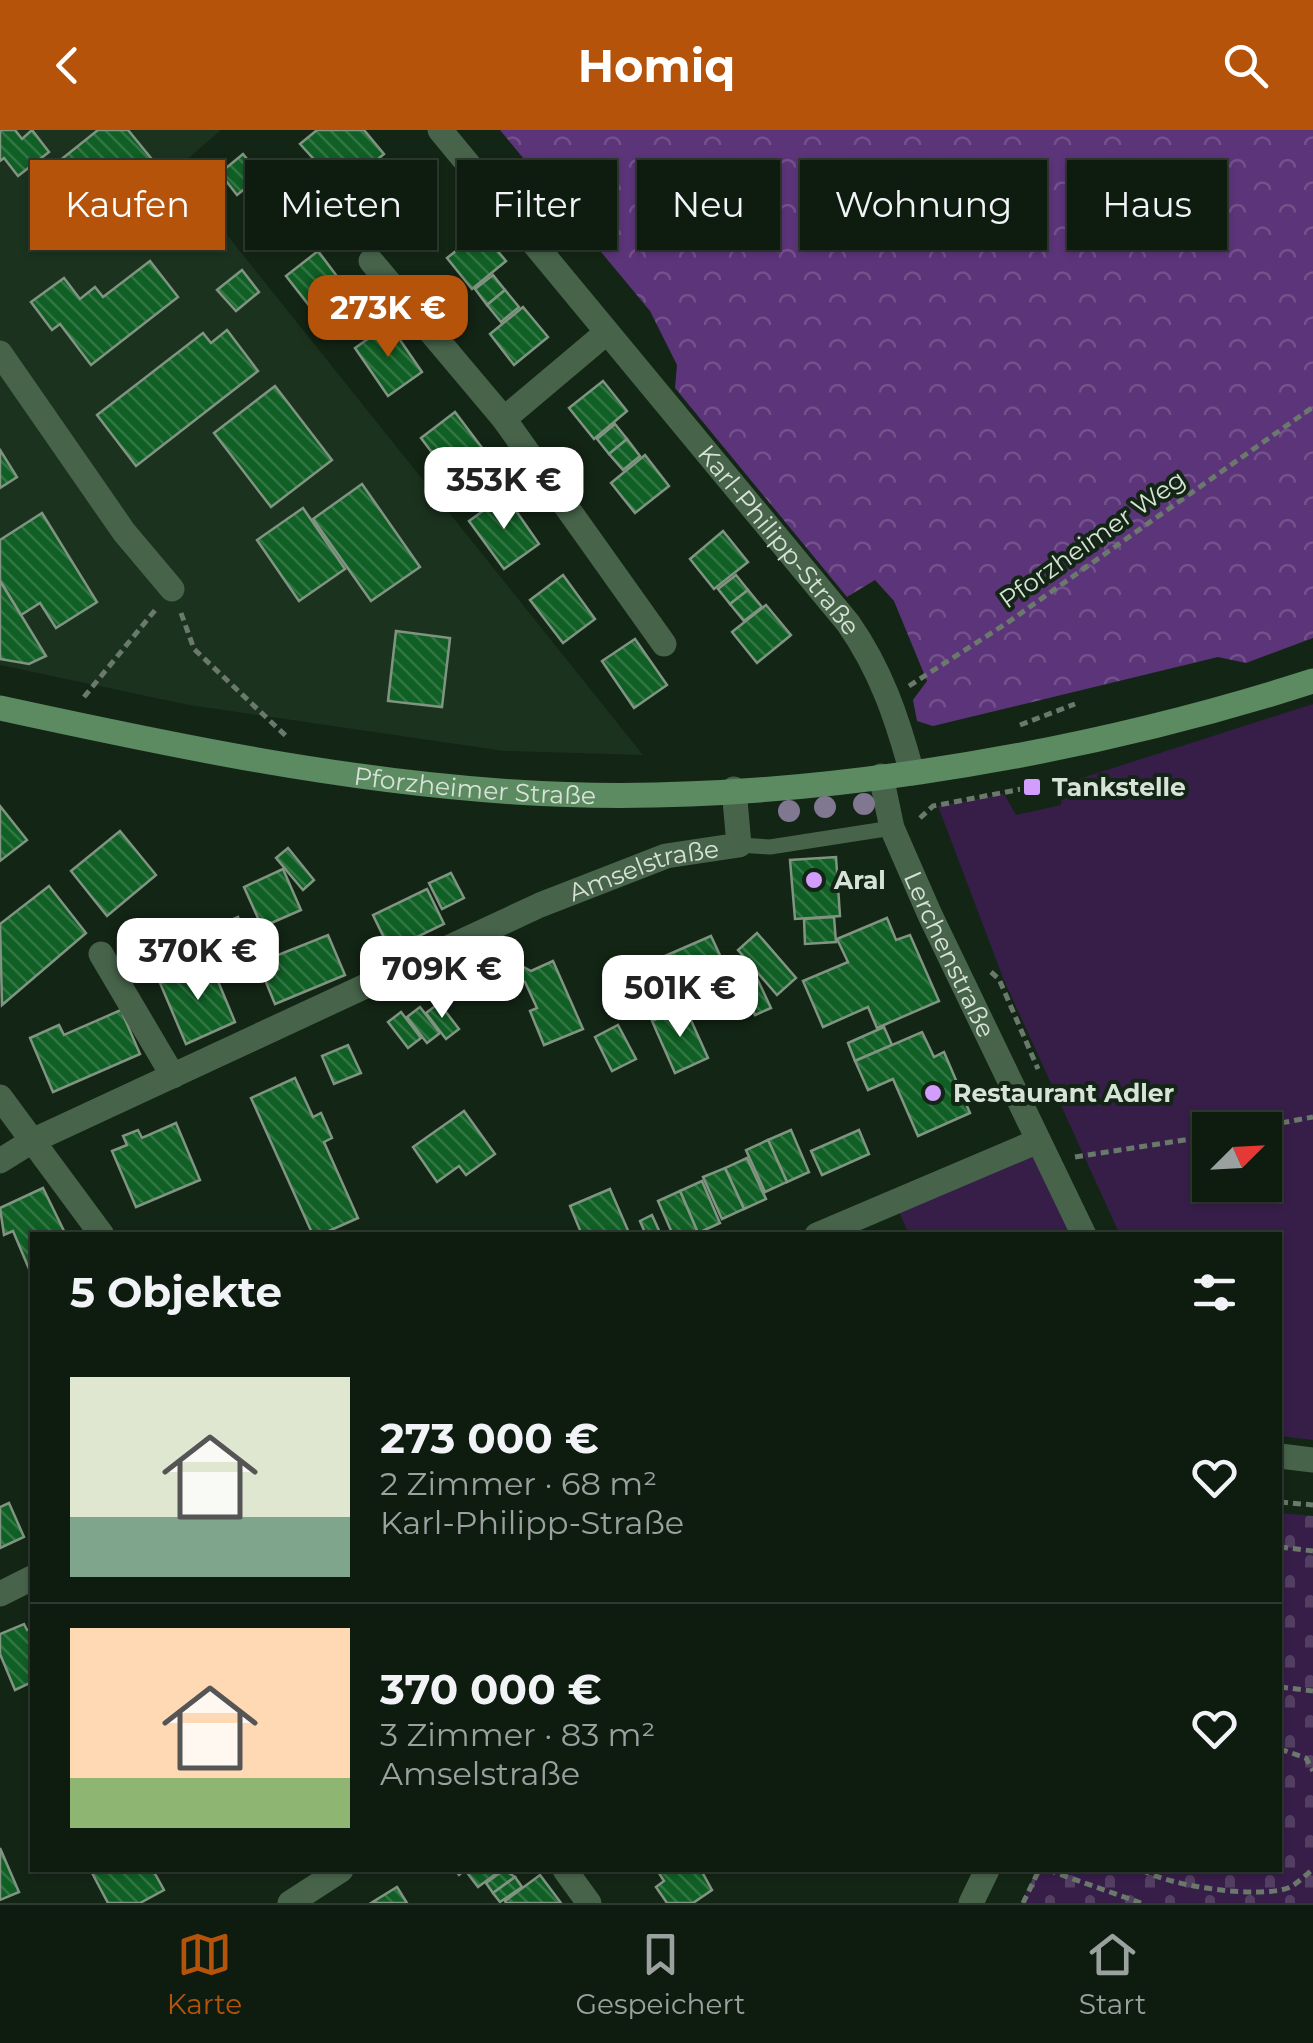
<!DOCTYPE html>
<html lang="de">
<head>
<meta charset="utf-8">
<style>
	:root { --surface:#0e1c10; --page:#1c291e; --text:#f1f3f6; --muted:#9ba19f; --line:#2e3a30; --accent:#b45309 }
	body { margin:0; font-family:Montserrat,sans-serif; background:var(--page); color:var(--text); height:100vh; display:flex; flex-direction:column; font-size:38px; white-space:nowrap }
	* { box-sizing:border-box; margin:0 }
	p { font-size:32px; color:var(--muted) }
	.icon { flex:none; width:55px; height:55px; fill:none; stroke:currentColor; stroke-width:2; stroke-linecap:round; stroke-linejoin:round }
	.map { position:relative; flex:1; overflow:hidden }
	.sheet { position:absolute; left:30px; top:1102px; width:1252px; height:640px; display:flex; flex-direction:column; background:var(--surface); border-radius:0px; box-shadow:0 2px 8px #0004,0 0 0 2px var(--line) }
	.sheet>* { flex:none }
	.top-card { position:absolute; left:30px; top:30px; width:1255px; height:90px; display:flex; gap:20px }
	.needle { width:65px; rotate:66deg }
	.buttons { position:absolute; left:1192px; top:982px; display:grid; gap:20px }
	.buttons a { display:grid; place-items:center; width:90px; height:90px; border-radius:0px; background:var(--surface); box-shadow:0 2px 8px #0004,0 0 0 2px var(--line); font-size:50px }
	.price { position:absolute; translate:-50% -85px; padding:0 22px; border-radius:20px; background:#fff; color:#222; font-size:32px; line-height:65px; filter:drop-shadow(0 2px 5px #0008) }
	.price::after { content:''; position:absolute; left:50%; top:60px; width:30px; height:22px; margin-left:-15px; background:inherit; clip-path:polygon(0 0,100% 0,50% 100%) }
	.price.active { background:var(--accent); color:#fff }
	ul { padding:0; list-style:none }
	li { display:flex; align-items:center; gap:30px; height:250px; padding:0 40px }
	li+li { border-top:2px solid var(--line) }
	li span { display:grid; place-items:center; flex:none; width:280px; height:200px; border-radius:0px; color:#555 }
	li>.icon { margin-inline-start:auto }
	span .icon { width:120px; height:120px; fill:#fffc; stroke-width:1 }
	li b { font-size:42px }
	h2 { display:flex; justify-content:space-between; align-items:center; height:120px; padding:0 40px; font-size:42px }
	.chip { padding:0 35px; border-radius:0px; background:var(--surface); box-shadow:0 2px 8px #0004,0 0 0 2px var(--line); font-size:35px; line-height:90px }
	.chip.active { background:var(--accent); color:#fff }
	header { display:flex; justify-content:space-between; align-items:center; height:130px; padding:0 40px; background:var(--accent); color:#fff; font-size:45px; font-weight:700 }
	.tabs { display:flex; justify-content:space-around; align-items:center; height:140px; border-top:2px solid var(--line); background:var(--surface); font-size:28px; color:var(--muted) }
	.tabs a { display:grid; justify-items:center; gap:5px }
	.tabs .active { color:var(--accent) }
	.map>svg:first-child { display:block }
	.built { fill:#1b321e }
	.green { fill:#361e48; fill-rule:evenodd }
	.forest { fill:url(#forest-crowns) }
	.cemetery { fill:url(#cemetery-stones) }
	.building { fill:url(#building-back-hatch); stroke:#809481; stroke-width:2.5 }
	.lines { fill:none; stroke-linecap:round; stroke-linejoin:round }
	.path { stroke:#6a796b; stroke-width:5; stroke-dasharray:8 5; stroke-linecap:butt }
	.lane { stroke:#47644a; stroke-width:15 }
	.street { stroke:#47644a; stroke-width:25 }
	.secondary { stroke:#5c8a61; stroke-width:25 }
	.tree { fill:#807790 }
	.poi-dot { fill:#d29dfd; stroke:#132515; stroke-width:4 }
	.labels { text-anchor:middle; stroke-width:8; stroke-linejoin:round; paint-order:stroke }
	.street-label { font-size:25px; fill:#d8e3d8; stroke:#132515 }
	.poi-label { font-size:25px; font-weight:bold; fill:#d8e3d8; stroke:#132515; text-anchor:start }
</style>
</head>
<body>
<header><svg class="icon" aria-label="back" viewBox="0 0 24 24"><path d="M15 5l-7 7 7 7"/></svg>Homiq<svg class="icon" aria-label="search" viewBox="0 0 24 24"><circle cx="10" cy="10" r="6"/><path d="M15 15l6 6"/></svg></header>
<div class="map">
<svg width="1313" height="1773" viewBox="0 0 1313 1773">
	<defs>
		<pattern id="forest-crowns" width="20" height="18" patternUnits="userSpaceOnUse" patternTransform="scale(2.5)"><rect width="20" height="18" fill="#5c3479"/><path d="M2 6a3 3 0 1 1 6 0M12 15a3 3 0 1 1 6 0" fill="none" stroke="#73518b"/></pattern>
		<pattern id="cemetery-stones" width="16" height="16" patternUnits="userSpaceOnUse" patternTransform="scale(2.5)"><rect width="16" height="16" fill="#361e48"/><path d="M2 7V4a2 2 0 0 1 4 0v3zM10 15v-3a2 2 0 0 1 4 0v3z" fill="#523f62"/></pattern>
		<pattern id="building-back-hatch" width="6" height="6" patternUnits="userSpaceOnUse" patternTransform="scale(2.5)"><rect width="6" height="6" fill="#105f25"/><path d="M-1 5l2 2M0 0l6 6M5-1l2 2" fill="none" stroke="#327644"/></pattern>
	</defs>
	<rect width="100%" height="100%" fill="#132515"/>
	<path class="built" d="M0,0H221L175,40L643,625L504,621L189,575L0,535Z"/>
	<g class="green">
		<path d="M1313,574V1310L1280,1306V1105H1120L1003,848L938,676L1004,664L1016,685L1061,675L1063,654ZM1210,1000H1265V1055H1210Z"/>
		<path d="M1038,1011L1084,1105H909L895,1072Z"/>
	</g>
	<path class="forest" d="M500,0H1313V508L1246,533L1218,527L933,596L917,591L913,570L927,551L894,471L875,450L847,467L675,258L677,235L650,181Z"/>
	<path class="cemetery" d="M1280,1383L1313,1386V1773H1021L1037,1740H1280Z"/>
	<g class="building">
		<path d="M0,0H15L22,9L32,0L49,22L18,46L4,28L0,31Z"/>
		<path d="M98,0H128L169,50L106,101L53,36Z"/>
		<path d="M317,0H364L384,24L341,59L300,14Z"/>
		<path d="M243,24L261,46L237,65L220,43Z"/>
		<path d="M401,41L437,87L405,113L368,68Z"/>
		<path d="M481,101L506,131L472,159L447,128Z"/>
		<path d="M318,121L354,169L322,192L286,146Z"/>
		<path d="M150,131L178,167L91,235L60,194L52,200L31,172L64,148L80,169L95,157L103,167Z"/>
		<path d="M242,140L259,162L236,181L217,160Z"/>
		<path d="M493,145L505,160L487,175L475,159Z"/>
		<path d="M505,160L519,177L501,192L487,175Z"/>
		<path d="M523,177L548,207L514,235L490,204Z"/>
		<path d="M389,194L422,242L388,266L355,218Z"/>
		<path d="M227,200L258,241L136,336L97,285L203,203L211,213Z"/>
		<path d="M603,251L627,281L594,309L569,278Z"/>
		<path d="M275,256L332,330L271,377L214,303Z"/>
		<path d="M455,282L489,327L455,353L421,308Z"/>
		<path d="M615,294L627,309L609,324L597,309Z"/>
		<path d="M627,309L640,326L623,340L609,324Z"/>
		<path d="M0,320L17,347L0,358Z"/>
		<path d="M645,325L669,356L635,383L611,353Z"/>
		<path d="M362,354L420,437L371,471L313,389Z"/>
		<path d="M505,365L539,414L504,439L469,391Z"/>
		<path d="M303,378L345,439L299,471L257,410Z"/>
		<path d="M42,383L97,472L56,498L40,473L21,485L0,451V410Z"/>
		<path d="M723,401L748,432L714,459L690,429Z"/>
		<path d="M563,445L595,489L563,513L530,470Z"/>
		<path d="M736,445L748,460L730,474L718,459Z"/>
		<path d="M0,451L21,485L46,526L29,534L0,529Z"/>
		<path d="M748,460L762,477L744,491L730,474Z"/>
		<path d="M766,475L791,505L757,533L732,502Z"/>
		<path d="M396,501L450,508L442,577L388,571Z"/>
		<path d="M635,509L667,555L634,578L602,531Z"/>
		<path d="M0,676L27,710L0,731Z"/>
		<path d="M120,701L156,745L107,786L71,741Z"/>
		<path d="M288,718L314,750L303,760L276,728Z"/>
		<path d="M836,727L840,786L795,789L790,730Z"/>
		<path d="M283,739L301,780L262,797L244,757Z"/>
		<path d="M451,743L464,768L442,779L429,753Z"/>
		<path d="M49,756L86,803L2,875L0,794Z"/>
		<path d="M427,759L444,794L390,820L373,785Z"/>
		<path d="M238,787L253,821L228,832L213,798Z"/>
		<path d="M834,787L836,812L805,814L804,789Z"/>
		<path d="M887,788L896,810L910,805L939,871L877,898L868,877L823,897L803,851L848,832L837,809Z"/>
		<path d="M757,803L796,848L777,865L738,820Z"/>
		<path d="M328,805L345,845L275,874L263,845L278,839L273,827Z"/>
		<path d="M711,806L725,836L679,857L665,826Z"/>
		<path d="M553,831L583,899L544,915L530,881L537,878L525,852L516,849L514,842L520,835L531,841Z"/>
		<path d="M210,832L235,892L186,914L160,853Z"/>
		<path d="M755,844L771,878L755,885L740,851Z"/>
		<path d="M439,873L459,899L446,909L426,883Z"/>
		<path d="M420,877L440,903L427,913L407,887Z"/>
		<path d="M685,877L708,928L675,943L652,891Z"/>
		<path d="M121,880L140,924L53,962L30,908L59,895L64,905Z"/>
		<path d="M401,882L421,908L408,918L388,892Z"/>
		<path d="M618,895L636,929L612,941L595,907Z"/>
		<path d="M884,897L892,915L855,931L848,913Z"/>
		<path d="M922,902L934,927L944,922L970,983L918,1006L893,949L868,960L855,931Z"/>
		<path d="M348,915L361,943L334,954L322,926Z"/>
		<path d="M295,948L313,987L321,983L332,1008L324,1012L358,1088L320,1105H313L251,968Z"/>
		<path d="M464,981L495,1024L466,1045L459,1036L437,1052L413,1017Z"/>
		<path d="M176,993L200,1050L136,1077L112,1021L127,1015L123,1006L138,1000L142,1008Z"/>
		<path d="M791,1000L809,1042L787,1052L768,1010Z"/>
		<path d="M859,1000L869,1024L822,1045L811,1021Z"/>
		<path d="M768,1010L787,1052L765,1062L746,1020Z"/>
		<path d="M747,1028L766,1069L744,1079L725,1038Z"/>
		<path d="M725,1038L744,1079L722,1089L703,1047Z"/>
		<path d="M702,1051L720,1093L698,1103L680,1061Z"/>
		<path d="M43,1058L66,1105H32V1146L13,1101L4,1105L0,1078Z"/>
		<path d="M610,1059L630,1105H582L570,1076Z"/>
		<path d="M680,1061L698,1103L693,1105H673L658,1071Z"/>
		<path d="M652,1085L661,1105H646L640,1091Z"/>
		<path d="M9,1373L24,1407L0,1418V1377Z"/>
		<path d="M24,1494L27,1500L32,1498V1552L15,1560L0,1524V1504Z"/>
		<path d="M0,1718L19,1762L0,1770Z"/>
		<path d="M153,1740L164,1760L140,1773H108L91,1741Z"/>
		<path d="M455,1740H501L478,1757L465,1740L459,1745Z"/>
		<path d="M504,1740L515,1747L493,1763L486,1753Z"/>
		<path d="M657,1740H701L712,1760L693,1773H667L656,1757L664,1751Z"/>
		<path d="M540,1745L561,1773H506L505,1771Z"/>
		<path d="M515,1747L522,1757L500,1772L493,1763Z"/>
		<path d="M397,1757L407,1773H371Z"/>
	</g>
	<g class="lines">
		<g class="path">
			<path d="M181,483L194,519L286,606"/>
			<path d="M909,556L1007,493L1313,277"/>
			<path d="M84,567L156,479"/>
			<path d="M1020,595L1075,574"/>
			<path d="M920,688L933,676L1032,657"/>
			<path d="M991,842L999,849L1038,939"/>
			<path d="M1243,1000L1313,987"/>
			<path d="M1075,1027L1210,1006"/>
			<path d="M1280,1372L1313,1375"/>
			<path d="M1280,1417L1313,1421"/>
			<path d="M1280,1557L1313,1561"/>
			<path d="M1280,1619L1306,1628L1313,1641"/>
			<path d="M1048,1740L1141,1773"/>
			<path d="M1142,1740C1170,1756 1257,1769 1288,1758C1297,1754 1306,1745 1313,1739"/>
			<path d="M1023,1773L1039,1740"/>
		</g>
		<path class="lane" d="M739,715L770,717L892,698"/>
		<g class="street">
			<path id="s1" d="M440,0L848,493C881,540 897,588 912,643"/>
			<path d="M371,131L504,289"/>
			<path d="M606,203L504,289L664,514"/>
			<path d="M0,223L124,402L172,459"/>
			<path id="s2" d="M881,646L892,698L930,785L1084,1105"/>
			<path d="M101,824L173,946"/>
			<path d="M0,967L102,1105"/>
			<path id="s3" d="M0,1031L32,1011L540,775L666,726L739,715L734,659"/>
			<path d="M817,1105L1038,1011"/>
			<path d="M1280,1326L1313,1330"/>
			<path d="M0,1464L32,1448"/>
			<path d="M565,1740L589,1773"/>
			<path d="M290,1773L341,1740"/>
			<path d="M971,1773L987,1740"/>
		</g>
		<path class="secondary" id="s4" d="M0,578C170,615 341,651 515,662C771,679 1070,629 1313,551"/>
	</g>
	<g class="tree">
		<circle cx="864" cy="674" r="11"/>
		<circle cx="825" cy="677" r="11"/>
		<circle cx="789" cy="681" r="11"/>
	</g>
	<g class="poi-dot">
		<rect x="1022" y="647" width="20" height="20" rx="5"/>
		<circle cx="814" cy="750" r="10"/>
		<circle cx="933" cy="963" r="10"/>
	</g>
	<g class="labels">
		<g class="street-label">
			<text transform="translate(1092 409) rotate(-35)" y="9">Pforzheimer Weg</text>
			<text dy="9" stroke="none"><textPath href="#s1" startOffset="532">Karl-Philipp-Straße</textPath></text>
			<text dy="9" stroke="none"><textPath href="#s4" startOffset="482">Pforzheimer Straße</textPath></text>
			<text dy="9" stroke="none"><textPath href="#s3" startOffset="708">Amselstraße</textPath></text>
			<text dy="9" stroke="none"><textPath href="#s2" startOffset="192">Lerchenstraße</textPath></text>
		</g>
		<g class="poi-label">
			<text x="1052" y="666">Tankstelle</text>
			<text x="834" y="759">Aral</text>
			<text x="953" y="972">Restaurant Adler</text>
		</g>
	</g>
</svg>
<div class="buttons">
<a><svg class="needle" viewBox="-14 -14 28 28"><path d="M0-13l5 13h-10z" fill="#e53935"/><path d="M0 13l5-13h-10z" fill="#9ba19f"/></svg></a>
</div>
<b class="price active" style="left:388px;top:230px">273K €</b>
<b class="price" style="left:504px;top:402px">353K €</b>
<b class="price" style="left:198px;top:873px">370K €</b>
<b class="price" style="left:442px;top:891px">709K €</b>
<b class="price" style="left:680px;top:910px">501K €</b>
<div class="top-card">
<a class="chip active">Kaufen</a>
<a class="chip">Mieten</a>
<a class="chip">Filter</a>
<a class="chip">Neu</a>
<a class="chip">Wohnung</a>
<a class="chip">Haus</a>
</div>
<section class="sheet">
<h2>5 Objekte<svg class="icon" aria-label="filters" viewBox="0 0 24 24"><path d="M4 7h16M4 17h16"/><circle cx="9" cy="7" r="2"/><circle cx="15" cy="17" r="2"/></svg></h2>
<ul>
<li><span style="background:linear-gradient(#dfe7d0 70%,#7fa58c 0)"><svg class="icon" aria-label="home" viewBox="0 0 24 24"><path d="M3 11l9-7 9 7M6 9v11h12V9"/></svg></span><div><b>273 000 €</b><p>2 Zimmer · 68 m²</p><p>Karl-Philipp-Straße</p></div><svg class="icon" aria-label="heart" viewBox="0 0 24 24"><path d="M12 20l-8-8c-3-5 5-10 8-4 3-6 11-1 8 4z"/></svg></li>
<li><span style="background:linear-gradient(#ffd9b3 75%,#8fb573 0)"><svg class="icon" aria-label="home" viewBox="0 0 24 24"><path d="M3 11l9-7 9 7M6 9v11h12V9"/></svg></span><div><b>370 000 €</b><p>3 Zimmer · 83 m²</p><p>Amselstraße</p></div><svg class="icon" aria-label="heart" viewBox="0 0 24 24"><path d="M12 20l-8-8c-3-5 5-10 8-4 3-6 11-1 8 4z"/></svg></li>
</ul>
</section>
</div>
<nav class="tabs">
<a class="active"><svg class="icon" aria-label="map" viewBox="0 0 24 24"><path d="M3 6l6-2 6 2 6-2v14l-6 2-6-2-6 2zM9 4v14M15 6v14"/></svg>Karte</a>
<a><svg class="icon" aria-label="saved" viewBox="0 0 24 24"><path d="M7 4h10v16l-5-4-5 4z"/></svg>Gespeichert</a>
<a><svg class="icon" aria-label="home" viewBox="0 0 24 24"><path d="M3 11l9-7 9 7M6 9v11h12V9"/></svg>Start</a>
</nav>
</body>
</html>
